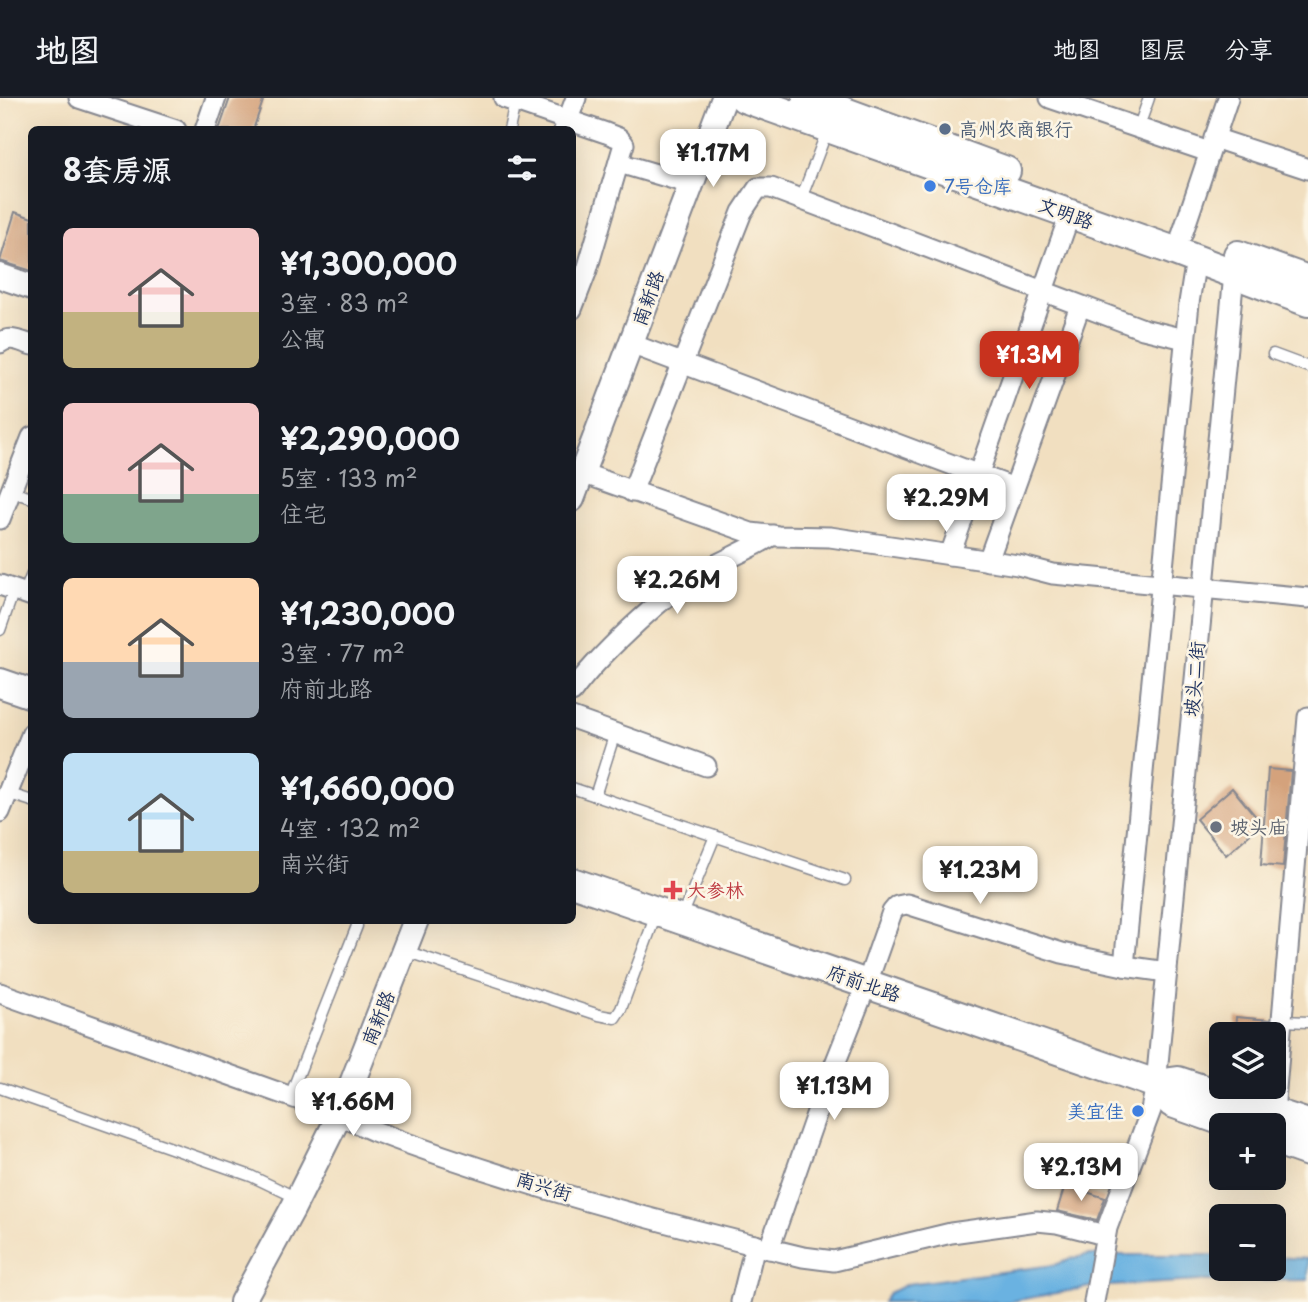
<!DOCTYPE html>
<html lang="zh">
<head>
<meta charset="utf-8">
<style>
	:root { --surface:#171b24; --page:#242831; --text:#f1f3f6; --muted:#9ea1a6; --line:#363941; --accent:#c8321e }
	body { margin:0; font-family:"Playpen Sans","LXGW WenKai TC",sans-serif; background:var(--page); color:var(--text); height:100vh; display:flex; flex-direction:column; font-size:26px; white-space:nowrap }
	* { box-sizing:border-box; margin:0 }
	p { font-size:23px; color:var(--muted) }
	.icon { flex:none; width:38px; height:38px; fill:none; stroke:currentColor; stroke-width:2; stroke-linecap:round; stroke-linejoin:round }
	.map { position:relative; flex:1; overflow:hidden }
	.panel { position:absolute; left:28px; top:28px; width:548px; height:798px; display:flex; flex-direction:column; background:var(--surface); border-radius:10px; box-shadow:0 7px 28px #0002 }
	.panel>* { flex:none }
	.controls { position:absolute; left:1209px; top:924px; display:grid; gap:14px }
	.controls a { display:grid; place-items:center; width:77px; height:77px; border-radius:10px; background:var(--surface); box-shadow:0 7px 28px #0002; font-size:35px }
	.price { position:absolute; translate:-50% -60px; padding:0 16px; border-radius:14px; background:#fff; color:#222; font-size:23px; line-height:46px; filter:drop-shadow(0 2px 4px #0008) }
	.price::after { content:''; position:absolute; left:50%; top:42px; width:21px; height:16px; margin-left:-10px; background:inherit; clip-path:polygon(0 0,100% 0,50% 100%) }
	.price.on { background:var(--accent); color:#fff }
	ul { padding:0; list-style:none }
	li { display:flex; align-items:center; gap:21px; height:175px; padding:0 35px }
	li span { display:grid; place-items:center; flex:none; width:196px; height:140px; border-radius:10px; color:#555 }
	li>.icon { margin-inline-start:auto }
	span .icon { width:84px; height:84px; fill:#fffc; stroke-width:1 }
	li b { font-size:30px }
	h2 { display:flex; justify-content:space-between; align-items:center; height:84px; padding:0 35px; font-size:30px }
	header { display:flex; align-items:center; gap:42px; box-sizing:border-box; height:98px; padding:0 35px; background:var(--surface); border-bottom:2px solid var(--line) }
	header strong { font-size:33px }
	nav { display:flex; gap:38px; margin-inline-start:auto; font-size:24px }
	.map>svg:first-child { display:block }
	.water { fill:#6ab2e1; stroke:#4270a0; stroke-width:2 }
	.building { fill:#d4a27c }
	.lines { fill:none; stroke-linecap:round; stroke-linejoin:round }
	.service-casing { stroke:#86878f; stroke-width:13 }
	.minor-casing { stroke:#86878f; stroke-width:23 }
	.tertiary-casing { stroke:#86878f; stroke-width:28 }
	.secondary-casing { stroke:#86878f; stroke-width:32 }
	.service { stroke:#fff; stroke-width:10 }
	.minor { stroke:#fff; stroke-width:19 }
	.tertiary { stroke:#fff; stroke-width:24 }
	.secondary { stroke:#fff; stroke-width:28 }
	.service-dot { fill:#5c6f8a; stroke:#fcf5e5; stroke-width:2.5 }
	.shop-dot { fill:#3f7fe0; stroke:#fcf5e5; stroke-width:2.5 }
	.worship-dot { fill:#6b7280; stroke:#fcf5e5; stroke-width:2.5 }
	.health-dot { fill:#e0444e; stroke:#fcf5e5; stroke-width:2.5 }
	.labels { text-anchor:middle; stroke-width:5; stroke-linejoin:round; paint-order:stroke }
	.service-label { font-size:19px; fill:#4e5e75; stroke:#fcf5e5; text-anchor:start }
	.shop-label { font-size:19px; fill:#366cbe; stroke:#fcf5e5; text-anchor:start }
	.street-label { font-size:19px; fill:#1b2f5e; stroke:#fcf5e5 }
	.worship-label { font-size:19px; fill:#5b616d; stroke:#fcf5e5; text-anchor:start }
	.health-label { font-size:19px; fill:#be3a42; stroke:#fcf5e5; text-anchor:start }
</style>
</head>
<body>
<header>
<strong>地图</strong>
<nav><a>地图</a><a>图层</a><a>分享</a></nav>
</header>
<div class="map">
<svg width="1308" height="1204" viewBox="0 0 1308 1204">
	<rect width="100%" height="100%" fill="#fcf5e5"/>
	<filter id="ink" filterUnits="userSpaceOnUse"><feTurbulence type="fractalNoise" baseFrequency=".0143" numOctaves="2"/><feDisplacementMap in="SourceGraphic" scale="14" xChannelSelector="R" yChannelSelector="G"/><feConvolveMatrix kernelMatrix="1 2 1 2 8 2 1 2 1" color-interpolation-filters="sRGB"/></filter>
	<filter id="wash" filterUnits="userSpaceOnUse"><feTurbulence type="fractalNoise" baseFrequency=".00686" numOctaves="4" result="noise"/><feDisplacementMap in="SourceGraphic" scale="28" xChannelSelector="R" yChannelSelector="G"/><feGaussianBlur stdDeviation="1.57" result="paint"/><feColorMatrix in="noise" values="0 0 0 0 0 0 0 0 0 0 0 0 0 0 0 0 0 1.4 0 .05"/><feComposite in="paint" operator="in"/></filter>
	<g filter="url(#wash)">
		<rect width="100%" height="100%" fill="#f1dfc0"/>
		<path class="water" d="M1089,1157H1221L1222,1171H1274V1159L1308,1161V1182L1198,1183L1090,1189L1007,1204H883L889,1195L907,1186L1054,1167L1073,1160Z"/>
		<g id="blocks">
			<g class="building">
				<path d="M230,0H264L253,32H219Z"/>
				<path d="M15,114L32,120V173L0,163Z"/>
				<path d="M1268,671L1291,673L1283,769L1261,767Z"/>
				<path d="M1232,690L1262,726L1226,757L1196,721Z"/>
				<path d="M1236,919L1270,922L1268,936H1235Z"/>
				<path d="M1065,1087L1105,1100L1097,1122L1057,1113Z"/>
			</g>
		</g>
	</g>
	<g filter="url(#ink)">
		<use href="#blocks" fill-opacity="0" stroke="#86878f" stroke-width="2"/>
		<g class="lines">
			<g class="service-casing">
				<g id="service">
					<path d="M1138,31L1149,0"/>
					<path d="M509,32L515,4"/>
					<path d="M801,101L827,33"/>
					<path d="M1273,256L1308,269"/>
					<path d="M11,394L32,400"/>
					<path d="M24,496L32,476"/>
					<path d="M0,532L14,492"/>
					<path d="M572,690L845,782"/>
					<path d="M7,695L32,703"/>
					<path d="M595,698L615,635"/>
					<path d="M681,821L715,738"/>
					<path d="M405,853L599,917L615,920L621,911L657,814"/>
					<path d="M1282,923L1308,924"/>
					<path d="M0,990L251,1078L297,1100"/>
					<path d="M290,998L357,828L356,822"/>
				</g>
			</g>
			<g class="minor-casing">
				<g id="minor">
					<path d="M79,0L176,32"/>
					<path d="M504,0L606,35L619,40L624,46L587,172L572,211"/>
					<path d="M1050,0L1209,54"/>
					<path d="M205,32L216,0"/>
					<path d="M564,32L576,0"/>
					<path d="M1214,40L1308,71"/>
					<path d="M619,65L690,86"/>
					<path d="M1182,137L1228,0"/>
					<path d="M0,245C10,237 21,244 32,247"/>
					<path d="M631,246L1014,390"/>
					<path d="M582,375L751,435L778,438L830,439L1018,467L1053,476L1308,500"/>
					<path d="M632,394L742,114L758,90H771L1143,231L1185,241"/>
					<path d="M0,421L32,339"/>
					<path d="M950,457L1070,116"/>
					<path d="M988,463L1080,208"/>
					<path d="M0,487L32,498"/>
					<path d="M572,594C597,559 659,501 695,478C720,463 748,453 773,437"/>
					<path d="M572,620L706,668"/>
					<path d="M0,714L32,635"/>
					<path d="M1124,868L1189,205L1196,161"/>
					<path d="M0,895L325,1011C342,1017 357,1026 374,1033C513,1086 659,1124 803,1159L834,1163L951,1135L1037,1123L1057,1125L1105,1137"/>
					<path d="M1274,1014L1308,619"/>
					<path d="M769,1151L825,991L867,885L892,814L897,808L907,806L1062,855L1124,868L1167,874"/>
					<path d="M741,1204L755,1147"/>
					<path d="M1094,1204L1107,1130L1151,1012L1156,986L1234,176"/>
				</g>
			</g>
			<g class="tertiary-casing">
				<g id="tertiary">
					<path d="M0,178L32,189"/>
					<path d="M572,401L724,0"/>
					<path d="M242,1204L293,1110L340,1016L416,822"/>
				</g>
			</g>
			<g class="secondary-casing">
				<g id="secondary">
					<path d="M744,0L1169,151L1308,204"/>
					<path d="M807,0L1006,73"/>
					<path d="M1238,157L1308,182"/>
					<path d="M0,585L32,596"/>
					<path d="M572,784L1156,986L1178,983L1308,1026"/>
					<path d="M1156,986L1172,1005L1234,1027"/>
					<path d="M1274,1042L1308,1054"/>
				</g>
			</g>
			<use href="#service" class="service"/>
			<use href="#minor" class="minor"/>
			<use href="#tertiary" class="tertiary"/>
			<use href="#secondary" class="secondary"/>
		</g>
	</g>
	<circle class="service-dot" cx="945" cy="31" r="7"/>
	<g class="shop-dot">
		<circle cx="930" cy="88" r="7"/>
		<circle cx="1138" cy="1013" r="7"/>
	</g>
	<circle class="worship-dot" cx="1216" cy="729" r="7"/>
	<path class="health-dot" d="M669.5 781.5h7v7h7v7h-7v7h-7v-7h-7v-7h7z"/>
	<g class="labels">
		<g class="service-label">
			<text x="959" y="38">高州农商银行</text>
		</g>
		<g class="shop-label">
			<text x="944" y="95">7号仓库</text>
			<text x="1124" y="1020" text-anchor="end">美宜佳</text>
		</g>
		<g class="street-label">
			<text transform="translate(1066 115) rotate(20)" y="7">文明路</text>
			<text transform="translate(648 200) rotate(-70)" y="7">南新路</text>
			<text transform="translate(1194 581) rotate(-85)" y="7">坡头二街</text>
			<text transform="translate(864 885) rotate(19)" y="7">府前北路</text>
			<text transform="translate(378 920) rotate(-68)" y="7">南新路</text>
			<text transform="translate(544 1088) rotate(17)" y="7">南兴街</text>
		</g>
		<g class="worship-label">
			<text x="1230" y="736">坡头庙</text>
		</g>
		<g class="health-label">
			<text x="687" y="799">大参林</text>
		</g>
	</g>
</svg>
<div class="controls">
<a><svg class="icon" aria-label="layers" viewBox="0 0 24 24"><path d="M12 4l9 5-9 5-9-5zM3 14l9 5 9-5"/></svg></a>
<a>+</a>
<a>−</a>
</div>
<b class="price" style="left:713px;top:91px">¥1.17M</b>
<b class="price on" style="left:1029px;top:293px">¥1.3M</b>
<b class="price" style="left:946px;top:436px">¥2.29M</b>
<b class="price" style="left:677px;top:518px">¥2.26M</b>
<b class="price" style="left:980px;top:808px">¥1.23M</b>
<b class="price" style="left:834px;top:1024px">¥1.13M</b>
<b class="price" style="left:353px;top:1040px">¥1.66M</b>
<b class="price" style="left:1081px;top:1105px">¥2.13M</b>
<section class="panel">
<h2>8套房源<svg class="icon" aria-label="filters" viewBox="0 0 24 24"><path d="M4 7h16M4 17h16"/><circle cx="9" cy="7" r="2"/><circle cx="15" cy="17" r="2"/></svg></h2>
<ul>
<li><span style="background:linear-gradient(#f6c9c9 60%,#c2b280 0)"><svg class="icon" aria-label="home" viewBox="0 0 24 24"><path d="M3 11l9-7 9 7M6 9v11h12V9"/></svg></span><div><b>¥1,300,000</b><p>3室 · 83 m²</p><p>公寓</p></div></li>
<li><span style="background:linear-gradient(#f6c9c9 65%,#7fa58c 0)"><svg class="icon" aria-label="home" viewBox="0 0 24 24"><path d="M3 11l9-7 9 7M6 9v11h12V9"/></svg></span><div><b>¥2,290,000</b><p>5室 · 133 m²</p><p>住宅</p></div></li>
<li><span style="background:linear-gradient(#ffd9b3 60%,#9aa5b1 0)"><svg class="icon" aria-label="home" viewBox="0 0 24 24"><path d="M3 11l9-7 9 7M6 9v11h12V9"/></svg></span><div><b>¥1,230,000</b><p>3室 · 77 m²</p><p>府前北路</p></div></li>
<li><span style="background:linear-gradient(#bfe0f5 70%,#c2b280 0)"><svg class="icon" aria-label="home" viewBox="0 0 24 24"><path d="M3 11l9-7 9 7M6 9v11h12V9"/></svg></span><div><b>¥1,660,000</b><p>4室 · 132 m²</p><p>南兴街</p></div></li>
</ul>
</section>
</div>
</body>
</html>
